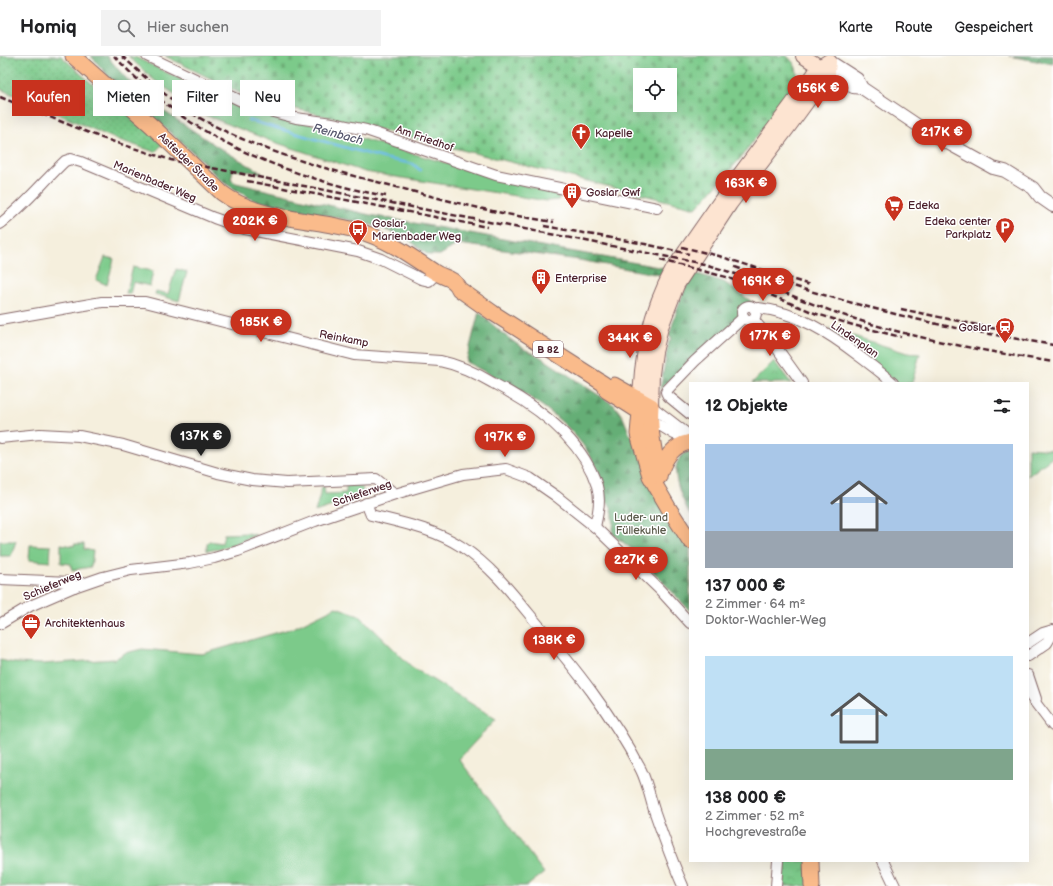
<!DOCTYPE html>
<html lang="de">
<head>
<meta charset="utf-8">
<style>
	:root { --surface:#fff; --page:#f2f2f2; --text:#202124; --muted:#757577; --line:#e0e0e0; --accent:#c8321e }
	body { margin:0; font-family:"Balsamiq Sans",sans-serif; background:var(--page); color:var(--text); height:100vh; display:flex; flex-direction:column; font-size:15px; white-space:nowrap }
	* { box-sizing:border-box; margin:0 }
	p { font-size:13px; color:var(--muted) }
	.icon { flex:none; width:22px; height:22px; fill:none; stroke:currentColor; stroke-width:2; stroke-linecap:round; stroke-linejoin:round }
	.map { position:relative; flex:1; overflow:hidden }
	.side { position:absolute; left:689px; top:326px; width:340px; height:480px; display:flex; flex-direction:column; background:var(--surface); border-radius:0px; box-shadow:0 4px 16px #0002 }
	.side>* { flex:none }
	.hud { position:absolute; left:12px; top:24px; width:380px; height:36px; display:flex; gap:8px }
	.buttons { position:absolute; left:633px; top:12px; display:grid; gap:8px }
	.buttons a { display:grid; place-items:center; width:44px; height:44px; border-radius:0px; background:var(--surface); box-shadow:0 4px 16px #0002; font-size:20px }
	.price { position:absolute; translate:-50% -34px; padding:0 9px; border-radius:14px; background:var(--accent); color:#fff; font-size:13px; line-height:26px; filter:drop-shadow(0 1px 2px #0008) }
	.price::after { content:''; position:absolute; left:50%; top:24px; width:12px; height:9px; margin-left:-6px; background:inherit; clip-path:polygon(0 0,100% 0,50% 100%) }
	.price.active { background:#222; color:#fff }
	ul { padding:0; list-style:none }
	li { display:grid; align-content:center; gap:8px; height:212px; padding:0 16px }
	li span { display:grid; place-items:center; height:124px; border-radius:0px; color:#555 }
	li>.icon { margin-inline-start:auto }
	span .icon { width:72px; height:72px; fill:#fffc; stroke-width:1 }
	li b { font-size:17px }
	h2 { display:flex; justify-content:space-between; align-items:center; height:48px; padding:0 16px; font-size:17px }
	.tag { padding:0 14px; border-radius:0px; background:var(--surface); box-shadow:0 4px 16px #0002; font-size:14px; line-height:36px }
	.tag.active { background:var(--accent); color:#fff }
	header { display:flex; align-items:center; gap:24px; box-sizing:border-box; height:56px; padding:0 20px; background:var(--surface); border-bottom:1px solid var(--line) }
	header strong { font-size:19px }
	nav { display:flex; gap:22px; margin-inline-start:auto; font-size:14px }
	.search { width:280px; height:36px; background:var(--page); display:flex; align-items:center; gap:10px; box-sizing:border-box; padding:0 14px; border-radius:0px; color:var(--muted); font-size:15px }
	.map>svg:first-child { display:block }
	.grass { fill:#7cca8a; stroke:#63745a }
	.forest { fill:url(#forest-firs); stroke:#586650 }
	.cemetery { fill:url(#cemetery-stones); stroke:#63745a; fill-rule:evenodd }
	.park { fill:url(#park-crowns); stroke:#63745a }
	.garden { fill:url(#garden-dots); stroke:#63745a }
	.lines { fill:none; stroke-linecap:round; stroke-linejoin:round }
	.stream { stroke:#6cbbe7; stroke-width:2.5 }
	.minor-casing { stroke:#866869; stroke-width:12 }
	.tertiary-casing { stroke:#866869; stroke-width:14 }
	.secondary-casing { stroke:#866869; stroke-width:16 }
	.primary-casing { stroke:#866869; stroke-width:17 }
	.minor { stroke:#fff; stroke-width:10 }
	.tertiary { stroke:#fff; stroke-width:12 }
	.secondary { stroke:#fde4d1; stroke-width:14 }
	.primary { stroke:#fabb8b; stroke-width:15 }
	.rail { stroke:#4a1f2b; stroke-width:2.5; stroke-dasharray:6 3; stroke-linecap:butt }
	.labels { text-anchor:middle; stroke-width:3; stroke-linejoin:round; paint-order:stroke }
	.shield { fill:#fff; stroke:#80626b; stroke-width:1 }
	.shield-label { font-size:10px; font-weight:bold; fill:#4a1f2b }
	.poi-label { font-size:11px; fill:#4a1f2b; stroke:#fff; text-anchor:start }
	.street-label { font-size:11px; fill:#4a1f2b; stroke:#fff }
	.park-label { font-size:11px; fill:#5c5b4c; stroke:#fff }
	.water-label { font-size:12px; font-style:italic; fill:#56566d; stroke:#fff }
</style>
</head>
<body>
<header>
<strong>Homiq</strong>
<div class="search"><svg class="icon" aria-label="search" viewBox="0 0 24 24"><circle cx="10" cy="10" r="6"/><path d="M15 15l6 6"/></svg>Hier suchen</div>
<nav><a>Karte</a><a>Route</a><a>Gespeichert</a></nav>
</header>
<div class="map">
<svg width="1053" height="830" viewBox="0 0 1053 830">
	<defs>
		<pattern id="forest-firs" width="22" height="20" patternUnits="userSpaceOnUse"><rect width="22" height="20" fill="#65ae76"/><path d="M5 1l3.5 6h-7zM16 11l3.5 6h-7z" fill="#558d61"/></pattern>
		<pattern id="cemetery-stones" width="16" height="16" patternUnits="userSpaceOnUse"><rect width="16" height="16" fill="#7cca8a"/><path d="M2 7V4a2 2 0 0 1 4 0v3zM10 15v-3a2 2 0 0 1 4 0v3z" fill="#6dad77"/></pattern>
		<pattern id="park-crowns" width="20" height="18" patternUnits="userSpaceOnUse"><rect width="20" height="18" fill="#7cca8a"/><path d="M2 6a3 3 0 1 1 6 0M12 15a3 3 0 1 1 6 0" fill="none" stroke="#6dad77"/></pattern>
		<pattern id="garden-dots" width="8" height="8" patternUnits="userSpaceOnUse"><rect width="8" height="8" fill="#7cca8a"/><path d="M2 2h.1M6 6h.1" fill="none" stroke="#6dad77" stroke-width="1.8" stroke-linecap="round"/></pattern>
	</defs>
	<rect width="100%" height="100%" fill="#fff"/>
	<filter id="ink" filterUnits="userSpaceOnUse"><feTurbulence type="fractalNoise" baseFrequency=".025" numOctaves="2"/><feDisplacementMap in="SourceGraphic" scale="8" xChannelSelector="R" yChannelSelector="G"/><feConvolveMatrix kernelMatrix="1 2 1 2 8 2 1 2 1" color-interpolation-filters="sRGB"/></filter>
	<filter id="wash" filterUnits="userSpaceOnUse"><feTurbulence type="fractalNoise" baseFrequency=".012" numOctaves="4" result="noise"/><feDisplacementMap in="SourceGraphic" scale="16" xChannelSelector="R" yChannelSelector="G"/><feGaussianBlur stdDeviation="0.9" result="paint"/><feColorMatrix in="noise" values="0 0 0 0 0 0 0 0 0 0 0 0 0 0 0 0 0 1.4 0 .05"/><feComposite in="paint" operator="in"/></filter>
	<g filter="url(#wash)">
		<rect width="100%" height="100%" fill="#f5efdd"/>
		<g class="grass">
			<path d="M128,0L137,2L247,56L296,64L558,139L559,144L547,145L365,116L268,84L205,59L154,24Z"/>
			<path d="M105,201L114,203L107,229L96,224Z"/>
			<path d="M133,211L153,215L150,230L133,226L130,238H126Z"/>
			<path d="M176,213L187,216L179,245L155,238L156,235L168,238Z"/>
			<path d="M828,272L907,297L920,298L912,327H896L864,299Z"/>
			<path d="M1028,392L1053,394V401L1028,420Z"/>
			<path d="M346,429H357L362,431L363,436L361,440L315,456L322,431L324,430L325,438L346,437Z"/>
			<path d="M247,477L256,479C240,485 224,493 207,495V487L209,485L222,487L224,478Z"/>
			<path d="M0,485H16L11,500H0Z"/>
			<path d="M61,488L74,490V488H84V493L93,495L91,511L72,514L71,508L61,507Z"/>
			<path d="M30,489L51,490L50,506L29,504Z"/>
			<path d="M336,551L359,559L412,611L496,663L459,703L544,817L527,830H0V604L15,607L42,608L115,603L125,597L142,593L202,598L293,572Z"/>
		</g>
		<g class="forest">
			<path d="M91,0H107L123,19L153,48L218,91L262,117L233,114L231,124L236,127L370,159L664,212L660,219L579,204L458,188L440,199H428L405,181L368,168L253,144L221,125L200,103L115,28Z"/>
			<path d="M1009,0H1053V8Z"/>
			<path d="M694,217L724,226L755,248L660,333L669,285H670L671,281L669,280C676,258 681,236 694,217Z"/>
			<path d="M479,256L503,278L524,293L539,300L614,349L623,361L630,379L635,382L690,492V555L633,494L612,478C614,471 614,459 611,451C610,449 607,447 606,444C603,435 602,426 599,417C575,361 518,333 466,306Z"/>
			<path d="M690,395V459C683,444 667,413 682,400C685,397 686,396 690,395Z"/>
		</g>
		<path class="cemetery" d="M165,0H787C798,10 799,17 795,30L739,104L696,152L248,41ZM640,19H670V49H640Z"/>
		<g class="park">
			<path d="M774,305L791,327H752Z"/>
			<path d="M782,805H807L808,830H782Z"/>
		</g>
		<path class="garden" d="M0,0H61L109,43L164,87L155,96L113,82L0,33Z"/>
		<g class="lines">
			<path class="stream" d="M248,64L383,102L413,108L420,114"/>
		</g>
	</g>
	<g filter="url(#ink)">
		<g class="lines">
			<g class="minor-casing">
				<g id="minor">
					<path d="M147,0L254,51L296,62L332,67L366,74L496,119L657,152"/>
					<path d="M0,168C24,150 43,126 65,105L71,103L81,106L214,162L245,173L358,195L381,203L421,223L429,225L436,218"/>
					<circle cx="749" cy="257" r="7"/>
					<path d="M755,254L758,252C797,256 829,277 859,300C871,309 882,317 893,327"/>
					<path d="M753,263L774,288L802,327"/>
					<path d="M0,264L102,246H145L354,299L440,305C460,309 476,317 493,327C535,349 582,382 597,430C601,444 598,457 595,471"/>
					<path d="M651,350L690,380"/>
					<path d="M690,358L668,340L666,336L667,334L695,305L744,261"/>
					<path d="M648,362L674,378L690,383"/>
					<path d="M0,382L40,378L79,380L123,389L218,417L252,424L287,427L376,423L395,438"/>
					<path d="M366,447L371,459C403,467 434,473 462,491C491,510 512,537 534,564C573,610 613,659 641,714C647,726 650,741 654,754C663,780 672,805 683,830"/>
					<path d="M0,523L71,526L74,531"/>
					<path d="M0,568L30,550L74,531L103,521L131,514L190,507L214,502L238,495L315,465L395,438L463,418L506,413L530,422L556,440L595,471L660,534L690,567"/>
					<path d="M1028,587L1043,577L1053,574"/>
					<path d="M1028,600L1047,587L1053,577"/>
					<path d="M1028,619L1036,643"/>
					<path d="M1028,637L1053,670"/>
					<path d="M883,805L895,830"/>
					<path d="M776,830L778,805"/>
				</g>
			</g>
			<g class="tertiary-casing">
				<g id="tertiary">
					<path d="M829,5L857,23L862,32L926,75L993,112L1005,115L1033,132L1040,141L1053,150"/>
					<path d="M828,17L853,31L862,32"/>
				</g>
			</g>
			<g class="secondary-casing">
				<g id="secondary">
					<path d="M803,0L826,15"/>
					<path d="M651,350L652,318L655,296L661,271L677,229L730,148L787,73L828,17L829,5"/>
					<path d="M640,353C640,304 649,257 673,213L726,137L810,24L819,11L829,5"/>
				</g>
			</g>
			<g class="primary-casing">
				<g id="primary">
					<path d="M73,0L153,71L222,137C257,164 314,163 355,174C385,182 408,198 433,215C444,223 453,220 459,233L493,257L604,328L607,335L640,356L638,378L650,420L668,451L690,485"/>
					<path d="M614,329L651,350C649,375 655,397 659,421"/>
					<path d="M659,419C665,403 671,390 690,386"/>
					<path d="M811,805L812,830"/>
				</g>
			</g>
			<use href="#minor" class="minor"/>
			<use href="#tertiary" class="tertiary"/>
			<use href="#secondary" class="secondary"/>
			<use href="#primary" class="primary"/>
			<g class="rail">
				<path d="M114,0C139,26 166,51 197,70C250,104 324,129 386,140"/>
				<path d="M122,0C146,22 169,44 198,61C256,94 321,112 385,128C423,138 460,148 497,156C516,160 535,163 554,166"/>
				<path d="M0,41L102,82L171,104L704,208C754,222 800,245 849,261C915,283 985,295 1053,306"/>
				<path d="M247,125L487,171"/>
				<path d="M544,170L645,188L689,198"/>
				<path d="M682,191L719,200L810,229"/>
				<path d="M660,204L726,221L817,258L853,269L901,281"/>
				<path d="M735,211C801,234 868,252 937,268C975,276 1014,282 1053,289"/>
				<path d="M901,253L1001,274"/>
			</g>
		</g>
	</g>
	<defs>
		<g id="church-pin" transform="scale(1)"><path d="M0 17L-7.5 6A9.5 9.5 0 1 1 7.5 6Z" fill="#c8321e" stroke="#fff"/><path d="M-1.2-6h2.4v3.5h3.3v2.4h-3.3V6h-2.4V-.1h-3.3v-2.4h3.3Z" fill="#fff"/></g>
		<g id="building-pin" transform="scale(1)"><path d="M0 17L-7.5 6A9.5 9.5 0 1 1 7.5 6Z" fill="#c8321e" stroke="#fff"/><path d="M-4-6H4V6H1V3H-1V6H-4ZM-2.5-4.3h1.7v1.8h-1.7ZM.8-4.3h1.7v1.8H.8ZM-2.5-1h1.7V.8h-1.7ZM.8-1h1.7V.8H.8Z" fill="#fff"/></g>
		<g id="supermarket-pin" transform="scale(1)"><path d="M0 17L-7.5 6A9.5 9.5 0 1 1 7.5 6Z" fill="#c8321e" stroke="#fff"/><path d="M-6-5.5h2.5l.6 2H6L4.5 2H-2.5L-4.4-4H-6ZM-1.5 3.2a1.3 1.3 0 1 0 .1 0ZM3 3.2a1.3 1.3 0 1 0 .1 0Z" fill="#fff"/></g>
		<g id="parking-pin" transform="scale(1)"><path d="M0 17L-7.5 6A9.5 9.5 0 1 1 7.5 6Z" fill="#c8321e" stroke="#fff"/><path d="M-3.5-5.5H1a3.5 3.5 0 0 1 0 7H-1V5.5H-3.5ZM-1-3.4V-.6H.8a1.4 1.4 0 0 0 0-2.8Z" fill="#fff"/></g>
		<g id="bus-pin" transform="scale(1)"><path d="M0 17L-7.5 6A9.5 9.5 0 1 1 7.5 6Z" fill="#c8321e" stroke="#fff"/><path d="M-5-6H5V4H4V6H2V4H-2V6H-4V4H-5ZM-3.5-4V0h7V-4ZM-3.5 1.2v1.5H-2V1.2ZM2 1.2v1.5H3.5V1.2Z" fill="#fff"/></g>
		<g id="station-pin" transform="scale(1)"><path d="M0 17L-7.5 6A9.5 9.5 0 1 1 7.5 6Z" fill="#c8321e" stroke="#fff"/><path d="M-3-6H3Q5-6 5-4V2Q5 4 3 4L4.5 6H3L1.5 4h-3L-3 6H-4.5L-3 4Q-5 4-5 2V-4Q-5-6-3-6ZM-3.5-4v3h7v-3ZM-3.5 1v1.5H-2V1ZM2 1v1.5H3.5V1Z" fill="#fff"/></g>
		<g id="office-pin" transform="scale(1)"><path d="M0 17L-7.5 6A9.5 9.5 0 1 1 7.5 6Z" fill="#c8321e" stroke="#fff"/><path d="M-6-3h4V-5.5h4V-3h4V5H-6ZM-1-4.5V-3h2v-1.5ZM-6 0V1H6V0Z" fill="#fff"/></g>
	</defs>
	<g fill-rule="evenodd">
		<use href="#church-pin" x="581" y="77"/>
		<use href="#building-pin" x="572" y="136"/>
		<use href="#supermarket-pin" x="894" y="149"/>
		<use href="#parking-pin" x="1005" y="171"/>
		<use href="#bus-pin" x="358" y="173"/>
		<use href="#building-pin" x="541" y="222"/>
		<use href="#station-pin" x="1005" y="271"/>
		<use href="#office-pin" x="31" y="567"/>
	</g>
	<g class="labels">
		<rect class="shield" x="533" y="285" width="30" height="16" rx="3"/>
		<g class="shield-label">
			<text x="548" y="297">B 82</text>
		</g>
		<g class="poi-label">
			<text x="595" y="81">Kapelle</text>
			<text x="586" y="140">Goslar Gwf</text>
			<text x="908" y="153">Edeka</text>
			<text x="991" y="169" text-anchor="end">Edeka center<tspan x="991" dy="13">Parkplatz</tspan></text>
			<text x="372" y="171">Goslar,<tspan x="372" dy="13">Marienbader Weg</tspan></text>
			<text x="555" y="226">Enterprise</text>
			<text x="991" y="275" text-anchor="end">Goslar</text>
			<text x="45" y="571">Architektenhaus</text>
		</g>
		<g class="street-label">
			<text transform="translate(425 82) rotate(19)" y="4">Am Friedhof</text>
			<text transform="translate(189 106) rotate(44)" y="4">Astfelder Straße</text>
			<text transform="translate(155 125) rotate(23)" y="4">Marienbader Weg</text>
			<text transform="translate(344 282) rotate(11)" y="4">Reinkamp</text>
			<text transform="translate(855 283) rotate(35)" y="4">Lindenplan</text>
			<text transform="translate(362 437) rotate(-19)" y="4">Schieferweg</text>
			<text transform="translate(52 529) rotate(-23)" y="4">Schieferweg</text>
		</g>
		<g class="park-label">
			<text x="641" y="465">Luder- und<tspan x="641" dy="13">Füllekuhle</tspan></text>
		</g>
		<g class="water-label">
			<text transform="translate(338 78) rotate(15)" y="4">Reinbach</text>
		</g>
	</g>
</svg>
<div class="buttons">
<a><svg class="icon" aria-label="locate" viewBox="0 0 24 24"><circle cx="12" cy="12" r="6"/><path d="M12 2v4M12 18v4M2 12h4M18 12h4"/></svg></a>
</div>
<b class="price" style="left:818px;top:53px">156K €</b>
<b class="price" style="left:942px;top:97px">217K €</b>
<b class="price" style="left:746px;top:148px">163K €</b>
<b class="price" style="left:255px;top:186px">202K €</b>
<b class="price" style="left:763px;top:246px">169K €</b>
<b class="price" style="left:261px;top:287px">185K €</b>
<b class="price" style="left:770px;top:301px">177K €</b>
<b class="price" style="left:630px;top:303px">344K €</b>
<b class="price active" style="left:201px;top:401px">137K €</b>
<b class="price" style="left:505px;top:402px">197K €</b>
<b class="price" style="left:636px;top:525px">227K €</b>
<b class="price" style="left:554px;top:605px">138K €</b>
<div class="hud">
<a class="tag active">Kaufen</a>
<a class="tag">Mieten</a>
<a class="tag">Filter</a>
<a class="tag">Neu</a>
</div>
<section class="side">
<h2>12 Objekte<svg class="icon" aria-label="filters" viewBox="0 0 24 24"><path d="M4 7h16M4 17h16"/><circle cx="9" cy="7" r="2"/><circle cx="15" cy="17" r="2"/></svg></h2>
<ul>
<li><span style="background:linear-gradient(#a9c7e8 70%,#9aa5b1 0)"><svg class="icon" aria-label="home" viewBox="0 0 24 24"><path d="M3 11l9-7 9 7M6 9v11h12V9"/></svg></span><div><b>137 000 €</b><p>2 Zimmer · 64 m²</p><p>Doktor-Wachler-Weg</p></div></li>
<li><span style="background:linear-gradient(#bfe0f5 75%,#7fa58c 0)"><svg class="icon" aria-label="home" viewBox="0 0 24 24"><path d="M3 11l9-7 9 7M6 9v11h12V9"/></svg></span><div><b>138 000 €</b><p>2 Zimmer · 52 m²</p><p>Hochgrevestraße</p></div></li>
</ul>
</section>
</div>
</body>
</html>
